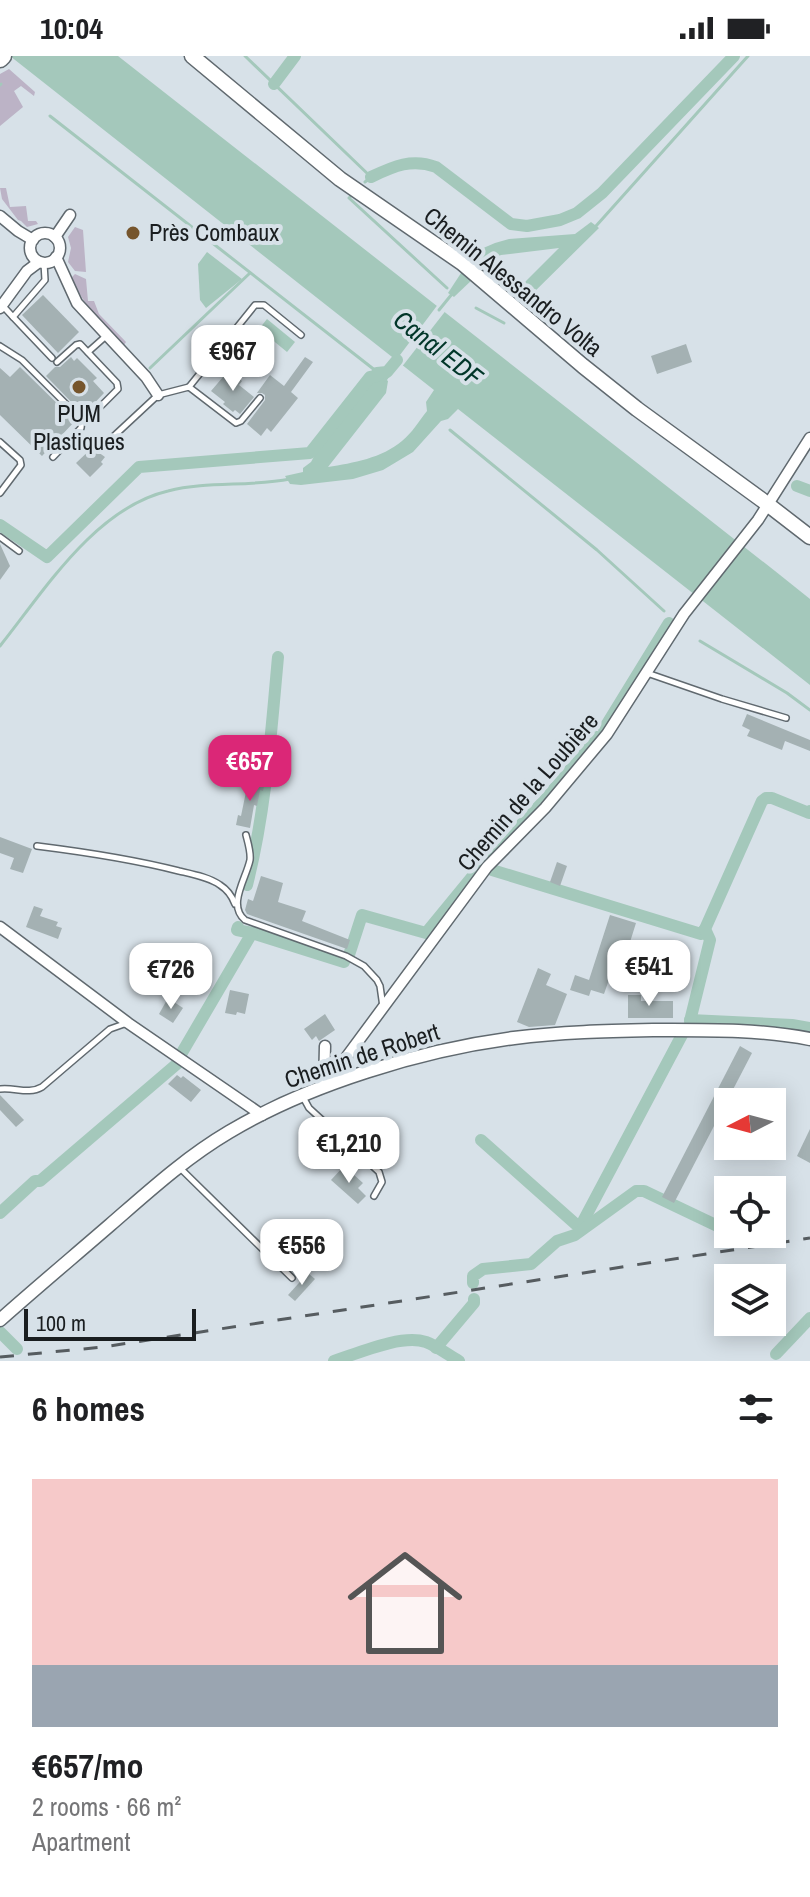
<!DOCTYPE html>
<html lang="en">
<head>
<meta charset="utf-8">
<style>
	:root { --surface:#fff; --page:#f6f6f6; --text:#202124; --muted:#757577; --line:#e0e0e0; --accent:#db2777 }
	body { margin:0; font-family:"Archivo Narrow",sans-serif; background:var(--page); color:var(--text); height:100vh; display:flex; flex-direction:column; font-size:30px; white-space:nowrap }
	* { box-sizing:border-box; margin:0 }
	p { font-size:26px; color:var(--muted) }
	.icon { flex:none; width:44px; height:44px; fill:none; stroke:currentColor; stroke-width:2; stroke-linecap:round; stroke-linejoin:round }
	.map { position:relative; height:1305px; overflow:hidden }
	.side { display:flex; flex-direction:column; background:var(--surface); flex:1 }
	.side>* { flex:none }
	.needle { width:52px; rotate:264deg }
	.buttons { position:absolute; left:714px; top:1032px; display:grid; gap:16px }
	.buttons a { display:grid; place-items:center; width:72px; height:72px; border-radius:0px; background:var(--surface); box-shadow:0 4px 20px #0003; font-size:40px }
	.scale { position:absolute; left:24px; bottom:20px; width:172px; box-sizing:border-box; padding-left:8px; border:4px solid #1a1e20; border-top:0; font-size:22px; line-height:28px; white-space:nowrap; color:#1a1e20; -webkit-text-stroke:6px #d7e1e8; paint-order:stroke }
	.price { position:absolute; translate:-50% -68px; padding:0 18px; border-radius:16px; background:#fff; color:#222; font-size:26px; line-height:52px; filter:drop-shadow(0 2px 4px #0008) }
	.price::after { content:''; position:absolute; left:50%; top:48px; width:24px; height:18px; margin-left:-12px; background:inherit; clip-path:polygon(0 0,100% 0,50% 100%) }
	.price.current { background:var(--accent); color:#fff }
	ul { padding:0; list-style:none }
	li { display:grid; align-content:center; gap:16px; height:424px; padding:0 32px }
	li+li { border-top:2px solid var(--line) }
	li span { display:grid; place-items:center; height:248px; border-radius:0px; color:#555 }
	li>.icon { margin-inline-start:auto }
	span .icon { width:144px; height:144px; fill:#fffc; stroke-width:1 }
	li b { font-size:34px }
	h2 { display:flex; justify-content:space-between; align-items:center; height:96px; padding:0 32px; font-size:34px }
	.status { display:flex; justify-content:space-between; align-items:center; height:56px; padding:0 40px; background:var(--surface); direction:ltr }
	.status svg { height:22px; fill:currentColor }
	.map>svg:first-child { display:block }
	.green { fill:#bcb3c6 }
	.water { fill:#a4c8bb }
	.pier { fill:#d7e1e8 }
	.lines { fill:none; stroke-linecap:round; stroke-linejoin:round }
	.stream { stroke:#a4c8bb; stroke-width:3 }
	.canal { stroke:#a4c8bb; stroke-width:12 }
	.building { fill:#a4b1b3 }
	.service-casing { stroke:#60696f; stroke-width:8 }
	.minor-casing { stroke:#60696f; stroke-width:13 }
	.tertiary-casing { stroke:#60696f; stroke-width:15 }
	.secondary-casing { stroke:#60696f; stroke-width:17 }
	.primary-casing { stroke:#60696f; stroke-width:19 }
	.service { stroke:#fff; stroke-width:5 }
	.minor { stroke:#fff; stroke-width:10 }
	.tertiary { stroke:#fff; stroke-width:12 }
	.secondary { stroke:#fff; stroke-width:14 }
	.primary { stroke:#fff; stroke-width:16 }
	.rail { stroke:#565c60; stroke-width:3; stroke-dasharray:14 14; stroke-linecap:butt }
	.poi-dot { fill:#76552c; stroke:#d7e1e8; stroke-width:3 }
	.labels { text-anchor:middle; stroke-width:8; stroke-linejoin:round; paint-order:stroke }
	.poi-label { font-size:24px; fill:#1a1e20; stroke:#d7e1e8; text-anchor:start }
	.street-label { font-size:24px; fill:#1a1e20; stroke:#d7e1e8 }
	.water-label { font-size:26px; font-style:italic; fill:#013629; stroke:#d7e1e8 }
</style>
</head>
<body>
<div class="status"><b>10:04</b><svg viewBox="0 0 49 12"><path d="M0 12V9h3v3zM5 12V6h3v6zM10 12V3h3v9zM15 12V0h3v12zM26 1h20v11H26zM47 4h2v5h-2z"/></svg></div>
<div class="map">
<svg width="810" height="1305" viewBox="0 0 810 1305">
	<rect width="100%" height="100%" fill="#d7e1e8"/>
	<g class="green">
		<path d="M9,13L35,36L34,40L21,30L14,35L23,51L0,70V18Z"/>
		<path d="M0,132H6L10,151L26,150L28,165H36L38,168L27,171L21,165L18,164L2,143Z"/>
		<path d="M75,171L83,174L86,216L75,215L68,206L71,192L68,181Z"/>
		<path d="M75,218L86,223L88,245H94L99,258L126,286L124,289C101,266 84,252 72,221Z"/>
		<path d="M232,283L237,286L222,306L224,312L219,318L214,307Z"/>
	</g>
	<g class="water">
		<path d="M10,0H118L775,515L810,543V629L458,353L448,363L441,365L413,396L383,414L353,423L301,429L290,428L285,420L303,416V412L311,406L316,397L373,325L383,321L388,325L386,337L328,411C353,407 382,402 402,385C412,377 419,365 427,355L426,346L434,334Z"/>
		<path d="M591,166L599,172L524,246L513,238L559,192L501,199L489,204L481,213L470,204L481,193L495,187L509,183L575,178Z"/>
		<path d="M207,196L242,223L206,252L200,244L198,208Z"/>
		<path d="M463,214L474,222L454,241L448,237Z"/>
		<path d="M267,263L295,286L287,296L259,273Z"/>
		<circle cx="250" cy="293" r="13"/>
	</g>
	<path class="pier" d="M439,247L447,253L401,312L394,307Z"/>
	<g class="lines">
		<g class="stream">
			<path d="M245,0L371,121L365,126"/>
			<path d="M0,29L1,28"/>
			<path d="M50,60L376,315"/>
			<path d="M350,141L349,142L447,232"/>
			<path d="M596,170L748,0"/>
			<path d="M476,252L504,267"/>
			<path d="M439,254L452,238"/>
			<path d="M150,312L250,217"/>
			<path d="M385,324L400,304"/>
			<path d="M450,374L597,494L664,555"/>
			<path d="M700,585L787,637L810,654"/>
			<path d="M0,590C44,535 95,452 168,435C207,425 250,431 290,423"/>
		</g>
		<g class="canal">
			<path d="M274,28L295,0"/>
			<path d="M371,121C394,110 412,102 436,111L511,168L527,170L560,164L577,157L602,137L734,0"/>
			<path d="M797,430L810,435"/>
			<path d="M0,469L47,501L139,411L310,397L370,321L377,320V317L387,316L397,304"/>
			<path d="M604,673L669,567"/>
			<path d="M492,814L701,878L705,873"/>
			<path d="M247,829C266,754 271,677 278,601"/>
			<path d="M252,877L344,906"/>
			<path d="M349,899L362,859L426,877L481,810L545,744L597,681"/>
			<path d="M690,964L792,969L810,972"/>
			<path d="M690,965L710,884L705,873L762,745L766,742H772L809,757L810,755"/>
			<path d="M180,1000L252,877L237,874L238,871"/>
			<path d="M481,1084L580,1172"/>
			<path d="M0,1157L35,1125H40L178,1007"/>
			<path d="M579,1173L683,977"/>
			<path d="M473,1227V1220L483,1213L531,1208L557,1185L575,1179L636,1135H644L728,1175"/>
			<path d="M0,1276L17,1293"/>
			<path d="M436,1292L474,1247V1243"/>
			<path d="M776,1298L810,1262"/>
			<path d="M334,1305C359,1297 401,1278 426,1286C437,1290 448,1299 459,1305"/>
		</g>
	</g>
	<g class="building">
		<path d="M43,239L79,276L58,297L22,259Z"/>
		<path d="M686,288L692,306L657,318L651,300Z"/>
		<path d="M71,301L74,305L77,302L97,322L93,325L104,337L86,356L84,355L82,357L46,320L55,311H60Z"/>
		<path d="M305,301L313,306L291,336L298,342L271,376L267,372L261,380L247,368L265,344V339L262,337H257L254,341L270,319L284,330Z"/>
		<path d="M20,311L75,365L42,400L0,359V312L10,321Z"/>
		<path d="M229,314L242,325L239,329L254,341L240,358L235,354L233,356L223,348L225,346L211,335Z"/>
		<path d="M94,390L98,396L105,401L101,406L103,408L90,421L76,407Z"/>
		<path d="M0,488L10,510L0,524Z"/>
		<path d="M747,658L810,684V695L785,685L782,694L747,680L750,674L742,670Z"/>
		<path d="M253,724L265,726L263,735L260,734L257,750L254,749L250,772L236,769L238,759L241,760L248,726L252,727Z"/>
		<path d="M0,781L32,793L23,817L10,813L14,802L0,797Z"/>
		<path d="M557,806L567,810L560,830L550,826Z"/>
		<path d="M261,820L283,827L278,846L306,855L302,865L350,884L347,893L247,858L245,854L248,843L253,845Z"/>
		<path d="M34,850L43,853L40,860L58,866L56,870L62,872L58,883L26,871Z"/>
		<path d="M610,859L636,867L620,918L612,915L604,938L591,934L589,940L570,934L575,919L589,924Z"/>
		<path d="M538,912L551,918L546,929L567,938L555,969L529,971L517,966Z"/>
		<path d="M230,934L249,938L245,958L237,956L236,959L225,957Z"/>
		<path d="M628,939H641V945H673V962H628Z"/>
		<path d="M168,942L183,952L173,967L159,958Z"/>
		<path d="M325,958L335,974L319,985L316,980L312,984L304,973Z"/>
		<path d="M740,990L752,997L674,1147L662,1141Z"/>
		<path d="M177,1019L181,1022L183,1020L201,1034L191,1046L168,1028Z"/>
		<path d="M0,1039L24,1064L16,1071L0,1054Z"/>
		<path d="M810,1073V1107L797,1100Z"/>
		<path d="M344,1110L363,1127L358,1132L366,1140L358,1148L331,1124Z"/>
		<path d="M308,1217L315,1223L295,1245L288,1239Z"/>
	</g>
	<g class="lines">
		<g class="service-casing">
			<g id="service">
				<path d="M2,249L13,261L45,224L44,207"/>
				<path d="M13,261L52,302"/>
				<path d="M0,290L22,304L82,364L81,372L53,401"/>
				<path d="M88,296L106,280"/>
				<path d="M57,306L76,289L80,288L117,327L118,333L93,358"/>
				<path d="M189,331L255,249H264L301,279"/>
				<path d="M0,386L20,404L21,409L0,437"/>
				<path d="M101,392L158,339L189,331L236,367L241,365L260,342"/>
				<path d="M0,481L19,495"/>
				<path d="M647,617L722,643L786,662"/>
				<path d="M246,779C248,787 251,796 250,804C246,823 227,849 245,864L346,900L364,910L377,924L380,930L383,951"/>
				<path d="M37,790C85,796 132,803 179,815C192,818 209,821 220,829C228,834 232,840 235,848"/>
				<path d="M0,1033C15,1031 28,1039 42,1031L110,973L127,967"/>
				<path d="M303,1041L309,1052L379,1116L382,1126L374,1140"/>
				<path d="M179,1111L292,1222"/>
			</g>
		</g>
		<g class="minor-casing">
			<g id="minor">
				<path d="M0,160L18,175L33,184"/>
				<circle cx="45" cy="192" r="15"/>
				<path d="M55,181L70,159"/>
				<path d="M56,201L77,247L146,321L158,339"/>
				<path d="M0,252L27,215L39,206"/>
				<path d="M0,871L128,967L262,1059"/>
				<path d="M324,1030L325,990"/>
				<path d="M325,1030L487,811L545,752L607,678L684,558L758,464L810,382"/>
			</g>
		</g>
		<g class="tertiary-casing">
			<path id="tertiary" d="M0,1264C36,1232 73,1201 110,1169C148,1136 185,1102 229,1076C309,1028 422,994 514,982C561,976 607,975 653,974C706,974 758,973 810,983"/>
		</g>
		<g class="secondary-casing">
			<path id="secondary" d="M192,0L340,123L462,207L583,310L637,353L762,444L810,481"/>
		</g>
		<g class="primary-casing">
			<path id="primary" d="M0,3L3,0"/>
		</g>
		<use href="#service" class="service"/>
		<use href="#minor" class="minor"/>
		<use href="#tertiary" class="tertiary"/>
		<use href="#secondary" class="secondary"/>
		<use href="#primary" class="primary"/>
		<path class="rail" d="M0,1301L103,1291L810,1182"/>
	</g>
	<g class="poi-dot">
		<circle cx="133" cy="177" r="8"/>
		<circle cx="79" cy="331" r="8"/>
	</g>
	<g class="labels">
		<g class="poi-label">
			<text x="149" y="185">Près Combaux</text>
			<text x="79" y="366" text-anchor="middle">PUM<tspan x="79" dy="28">Plastiques</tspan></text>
		</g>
		<g class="street-label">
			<text transform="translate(513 226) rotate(39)" y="8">Chemin Alessandro Volta</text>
			<text transform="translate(528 736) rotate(-49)" y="8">Chemin de la Loubière</text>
			<text transform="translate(362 1000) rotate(-18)" y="8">Chemin de Robert</text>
		</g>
		<g class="water-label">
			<text transform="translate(438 292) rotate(38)" y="9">Canal EDF</text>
		</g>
	</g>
</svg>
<div class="buttons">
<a><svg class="needle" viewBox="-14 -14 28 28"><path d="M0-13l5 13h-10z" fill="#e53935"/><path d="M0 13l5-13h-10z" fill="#757577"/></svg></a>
<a><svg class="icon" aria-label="locate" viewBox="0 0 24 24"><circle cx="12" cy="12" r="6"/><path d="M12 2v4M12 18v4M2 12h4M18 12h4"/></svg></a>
<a><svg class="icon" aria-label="layers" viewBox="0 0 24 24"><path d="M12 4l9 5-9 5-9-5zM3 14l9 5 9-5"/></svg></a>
</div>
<div class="scale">100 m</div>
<b class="price" style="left:233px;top:337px">€967</b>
<b class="price current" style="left:250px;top:747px">€657</b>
<b class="price" style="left:649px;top:952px">€541</b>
<b class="price" style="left:171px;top:955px">€726</b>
<b class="price" style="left:349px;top:1129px">€1,210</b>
<b class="price" style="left:302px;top:1231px">€556</b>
</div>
<section class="side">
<h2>6 homes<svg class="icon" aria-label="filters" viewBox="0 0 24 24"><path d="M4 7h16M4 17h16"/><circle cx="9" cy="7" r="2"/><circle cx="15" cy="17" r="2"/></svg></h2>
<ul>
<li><span style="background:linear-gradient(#f6c9c9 75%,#9aa5b1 0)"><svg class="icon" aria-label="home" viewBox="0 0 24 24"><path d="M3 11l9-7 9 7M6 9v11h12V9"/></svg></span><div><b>€657/mo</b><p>2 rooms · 66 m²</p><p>Apartment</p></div></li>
</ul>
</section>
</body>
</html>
